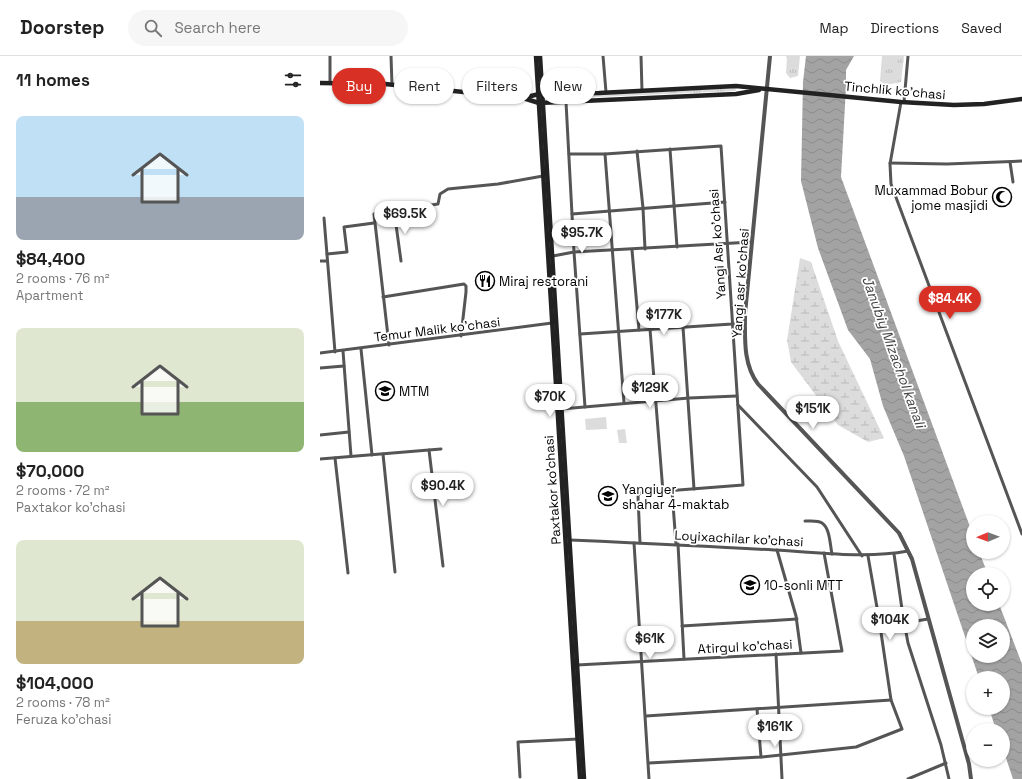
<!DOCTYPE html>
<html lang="en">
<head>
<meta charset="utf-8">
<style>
	:root { --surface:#fff; --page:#f6f6f6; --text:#222; --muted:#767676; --line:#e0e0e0; --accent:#d93025 }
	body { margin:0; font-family:"Space Grotesk",sans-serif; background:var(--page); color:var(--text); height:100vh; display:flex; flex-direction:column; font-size:15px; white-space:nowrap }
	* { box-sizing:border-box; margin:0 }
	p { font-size:13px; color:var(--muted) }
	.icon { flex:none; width:22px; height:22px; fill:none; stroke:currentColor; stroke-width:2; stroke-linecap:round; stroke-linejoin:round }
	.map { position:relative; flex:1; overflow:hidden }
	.sheet { display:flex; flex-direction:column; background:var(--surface); width:320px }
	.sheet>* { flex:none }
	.top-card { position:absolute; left:12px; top:12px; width:380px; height:36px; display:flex; gap:8px }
	.needle { width:26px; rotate:269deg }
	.controls { position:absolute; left:646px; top:459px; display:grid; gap:8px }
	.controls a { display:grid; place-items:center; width:44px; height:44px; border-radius:50%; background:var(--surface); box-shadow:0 1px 3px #0004; font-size:20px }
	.price { position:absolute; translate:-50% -34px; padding:0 9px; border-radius:14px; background:#fff; color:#222; font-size:13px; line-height:26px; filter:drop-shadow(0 1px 2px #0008) }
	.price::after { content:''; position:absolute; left:50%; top:24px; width:12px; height:9px; margin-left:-6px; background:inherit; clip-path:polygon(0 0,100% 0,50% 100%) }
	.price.current { background:var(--accent); color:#fff }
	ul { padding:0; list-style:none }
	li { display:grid; align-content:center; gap:8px; height:212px; padding:0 16px }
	li span { display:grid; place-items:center; height:124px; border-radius:8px; color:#555 }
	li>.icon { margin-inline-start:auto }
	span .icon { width:72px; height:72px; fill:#fffc; stroke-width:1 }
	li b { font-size:17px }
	h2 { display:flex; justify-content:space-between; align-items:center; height:48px; padding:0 16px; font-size:17px }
	.chip { padding:0 14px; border-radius:18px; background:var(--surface); box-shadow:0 1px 3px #0004; font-size:14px; line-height:36px }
	.chip.current { background:var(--accent); color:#fff }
	header { display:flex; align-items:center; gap:24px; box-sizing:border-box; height:56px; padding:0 20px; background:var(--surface); border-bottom:1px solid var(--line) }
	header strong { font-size:19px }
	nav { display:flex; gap:22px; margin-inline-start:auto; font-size:14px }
	.search { width:280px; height:36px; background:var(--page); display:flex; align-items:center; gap:10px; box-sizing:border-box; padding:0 14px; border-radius:22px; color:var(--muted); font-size:15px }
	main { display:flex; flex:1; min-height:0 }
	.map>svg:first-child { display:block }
	.grass { fill:url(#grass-tufts) }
	.wetland { fill:url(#wetland-marsh) }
	.park { fill:#dcdcdc }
	.water { fill:url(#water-waves); fill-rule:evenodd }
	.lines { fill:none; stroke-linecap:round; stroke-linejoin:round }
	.minor { stroke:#555; stroke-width:3 }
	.tertiary { stroke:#555; stroke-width:4 }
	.secondary { stroke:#222; stroke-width:4.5 }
	.labels { text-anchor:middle; stroke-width:3.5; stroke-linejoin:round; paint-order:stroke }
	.street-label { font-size:13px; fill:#000; stroke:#fff }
	.poi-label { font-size:13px; fill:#000; stroke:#fff; text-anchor:start }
	.water-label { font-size:14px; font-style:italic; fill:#444; stroke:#fff }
</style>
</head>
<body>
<header>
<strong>Doorstep</strong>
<div class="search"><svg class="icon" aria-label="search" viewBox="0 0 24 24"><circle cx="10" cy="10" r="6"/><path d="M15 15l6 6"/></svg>Search here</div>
<nav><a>Map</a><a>Directions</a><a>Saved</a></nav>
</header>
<main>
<section class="sheet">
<h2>11 homes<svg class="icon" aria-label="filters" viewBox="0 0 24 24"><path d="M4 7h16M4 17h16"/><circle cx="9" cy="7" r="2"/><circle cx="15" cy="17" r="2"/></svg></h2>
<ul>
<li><span style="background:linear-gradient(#bfe0f5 65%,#9aa5b1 0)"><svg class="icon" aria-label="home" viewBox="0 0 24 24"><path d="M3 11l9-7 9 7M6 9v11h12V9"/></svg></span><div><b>$84,400</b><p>2 rooms · 76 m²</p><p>Apartment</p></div></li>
<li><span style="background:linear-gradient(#dfe7d0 60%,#8fb573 0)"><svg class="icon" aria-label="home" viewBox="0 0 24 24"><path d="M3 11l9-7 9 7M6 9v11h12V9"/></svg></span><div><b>$70,000</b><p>2 rooms · 72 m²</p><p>Paxtakor ko'chasi</p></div></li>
<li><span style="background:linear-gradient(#dfe7d0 65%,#c2b280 0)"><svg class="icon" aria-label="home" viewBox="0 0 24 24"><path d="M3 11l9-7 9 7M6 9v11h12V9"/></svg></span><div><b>$104,000</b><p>2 rooms · 78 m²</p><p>Feruza ko'chasi</p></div></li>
</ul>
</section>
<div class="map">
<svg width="702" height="723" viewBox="0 0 702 723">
	<defs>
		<pattern id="grass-tufts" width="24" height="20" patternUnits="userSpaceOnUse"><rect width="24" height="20" fill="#dcdcdc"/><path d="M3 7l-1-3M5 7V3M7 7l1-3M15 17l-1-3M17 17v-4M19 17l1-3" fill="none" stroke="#bbb"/></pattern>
		<pattern id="wetland-marsh" width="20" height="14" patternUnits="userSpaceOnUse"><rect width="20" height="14" fill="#dcdcdc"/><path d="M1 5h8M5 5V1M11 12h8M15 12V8" fill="none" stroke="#bbb"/></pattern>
		<pattern id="water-waves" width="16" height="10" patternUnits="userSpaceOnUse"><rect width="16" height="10" fill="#a3a3a3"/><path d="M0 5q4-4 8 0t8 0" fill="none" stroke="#8b8b8b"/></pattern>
	</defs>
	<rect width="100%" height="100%" fill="#fff"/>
	<g class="grass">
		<path d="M466,0H480L478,20L470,22L466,17L467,3Z"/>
		<path d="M562,0H584L581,26L566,29L560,25Z"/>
		<path d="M415,32L416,35L234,43L233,41Z"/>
	</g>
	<path class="wetland" d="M480,202L491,206L518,285L564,382L548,386L518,369L471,306L467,284Z"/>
	<g class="park">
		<path d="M286,361L287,373L266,374L265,363Z"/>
		<path d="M305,373L307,387H299L297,374Z"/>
	</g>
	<path class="water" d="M486,0H534L526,14V31L521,121L653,479V496H659L668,518H653V548H679L702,608V723H693L683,693V674H676L669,652H683V622H659L584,400L563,350L550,303L528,274L498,192L481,125L483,26ZM653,570H683V600H653Z"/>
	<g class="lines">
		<g class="minor">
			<path d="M10,0V27"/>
			<path d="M71,0L72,29"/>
			<path d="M283,0L286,36"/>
			<path d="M321,0L322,35"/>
			<path d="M246,46L254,196L265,351"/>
			<path d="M581,46L570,108L571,128L702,478"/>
			<path d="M584,46L588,0"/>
			<path d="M350,93L357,191"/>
			<path d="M317,95L323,152L325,193"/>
			<path d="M249,98H285L401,90L423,429L320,437L318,440L320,487"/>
			<path d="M285,98L304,347"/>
			<path d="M690,106L693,126"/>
			<path d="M570,107L627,108L702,105"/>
			<path d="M74,154L81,205"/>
			<path d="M252,158L405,146"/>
			<path d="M4,162L15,296"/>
			<path d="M312,194L319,274"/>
			<path d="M7,198L27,196L24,171L54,167"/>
			<path d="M233,200L254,196L432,186"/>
			<path d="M0,205H7"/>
			<path d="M63,241L144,228L146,230V236L141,280"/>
			<path d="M363,271L374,433"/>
			<path d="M330,273L343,436"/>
			<path d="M260,278L412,268L425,265"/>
			<path d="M69,289L54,158L56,157L118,148L120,138L128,133L178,128L223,120"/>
			<path d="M41,293L52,399"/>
			<path d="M23,295L31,400"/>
			<path d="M0,297L232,267"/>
			<path d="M0,312L24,310"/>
			<path d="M418,349L497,431L542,500"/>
			<path d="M241,353L369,342L417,340"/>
			<path d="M0,379L29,376"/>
			<path d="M109,394L123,510"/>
			<path d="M63,398L75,516"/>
			<path d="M15,402L28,517"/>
			<path d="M0,403L121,393"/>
			<path d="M352,435L356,488"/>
			<path d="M485,465C490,465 498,464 502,467C510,472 510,489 512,498"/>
			<path d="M250,484C318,487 386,490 454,494C499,496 544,503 588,495"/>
			<path d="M314,487L329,723"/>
			<path d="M358,488L364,603"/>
			<path d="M457,494L476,560L481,597"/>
			<path d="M574,498L583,560L588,587L621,689L629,723"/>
			<path d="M584,567L608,563"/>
			<path d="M362,570L477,563"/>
			<path d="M456,598L462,723"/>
			<path d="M257,609L522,595L504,497"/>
			<path d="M437,653L441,701"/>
			<path d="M326,660L571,644"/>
			<path d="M329,707L441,701L536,691L582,673L571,644L559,563L548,500"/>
			<path d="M200,721L198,686L258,683"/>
			<path d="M588,723L626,707"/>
		</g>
		<path class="tertiary" d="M450,0L425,258C425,283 423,308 438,328L579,477L592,503L649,708L651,723"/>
		<g class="secondary">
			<path d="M216,0L260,723"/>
			<path d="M220,0L264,723"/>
			<path d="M0,27L65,28L203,42L219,47L416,38L439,34"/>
			<path d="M203,42L219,38L279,37L416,30L581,46L634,49L664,48L702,43"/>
		</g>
	</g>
	<defs>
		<g id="mosque-ring" transform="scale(1)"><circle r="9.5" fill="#fff" stroke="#000" stroke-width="1.5"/><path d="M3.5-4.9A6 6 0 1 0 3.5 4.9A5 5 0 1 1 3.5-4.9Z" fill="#000"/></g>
		<g id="restaurant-ring" transform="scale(1)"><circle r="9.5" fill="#fff" stroke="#000" stroke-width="1.5"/><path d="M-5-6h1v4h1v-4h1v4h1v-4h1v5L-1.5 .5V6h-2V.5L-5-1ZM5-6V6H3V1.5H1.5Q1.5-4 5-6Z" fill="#000"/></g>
		<g id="school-ring" transform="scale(1)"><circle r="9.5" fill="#fff" stroke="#000" stroke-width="1.5"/><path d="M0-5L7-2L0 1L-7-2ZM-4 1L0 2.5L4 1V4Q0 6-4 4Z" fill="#000"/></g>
	</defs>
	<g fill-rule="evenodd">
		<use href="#mosque-ring" x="682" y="141"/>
		<use href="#restaurant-ring" x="165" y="225"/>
		<use href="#school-ring" x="65" y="335"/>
		<use href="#school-ring" x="288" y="440"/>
		<use href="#school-ring" x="430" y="529"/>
	</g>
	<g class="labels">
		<g class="street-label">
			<text transform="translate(575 34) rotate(5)" y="5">Tinchlik ko'chasi</text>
			<text transform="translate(397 188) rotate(-94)" y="5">Yangi Asr ko'chasi</text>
			<text transform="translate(420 227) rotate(-86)" y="5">Yangi asr ko'chasi</text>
			<text transform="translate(117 273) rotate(-7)" y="5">Temur Malik ko'chasi</text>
			<text transform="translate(232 434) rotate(-94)" y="5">Paxtakor ko'chasi</text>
			<text transform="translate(419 482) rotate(3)" y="5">Loyixachilar ko'chasi</text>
			<text transform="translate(425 590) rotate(-3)" y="5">Atirgul ko'chasi</text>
		</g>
		<g class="poi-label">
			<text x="668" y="139" text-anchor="end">Muxammad Bobur<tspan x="668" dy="15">jome masjidi</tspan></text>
			<text x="179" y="230">Miraj restorani</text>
			<text x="79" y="340">MTM</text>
			<text x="302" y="438">Yangiyer<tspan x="302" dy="15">shahar 4-maktab</tspan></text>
			<text x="444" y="534">10-sonli MTT</text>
		</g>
		<g class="water-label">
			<text transform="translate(574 296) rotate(70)" y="5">Janubiy Mizachol kanali</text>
		</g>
	</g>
</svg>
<div class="controls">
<a><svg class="needle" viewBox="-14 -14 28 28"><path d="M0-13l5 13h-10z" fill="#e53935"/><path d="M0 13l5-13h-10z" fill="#767676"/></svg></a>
<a><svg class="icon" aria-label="locate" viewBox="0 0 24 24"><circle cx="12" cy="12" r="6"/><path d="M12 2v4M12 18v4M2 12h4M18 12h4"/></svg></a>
<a><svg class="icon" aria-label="layers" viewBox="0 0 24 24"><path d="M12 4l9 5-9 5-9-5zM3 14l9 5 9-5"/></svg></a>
<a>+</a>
<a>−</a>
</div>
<b class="price" style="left:85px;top:179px">$69.5K</b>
<b class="price" style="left:262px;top:198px">$95.7K</b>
<b class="price current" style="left:630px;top:264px">$84.4K</b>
<b class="price" style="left:344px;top:280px">$177K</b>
<b class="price" style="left:330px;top:353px">$129K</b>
<b class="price" style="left:230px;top:362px">$70K</b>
<b class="price" style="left:493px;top:374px">$151K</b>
<b class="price" style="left:123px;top:451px">$90.4K</b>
<b class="price" style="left:570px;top:585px">$104K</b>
<b class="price" style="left:330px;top:604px">$61K</b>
<b class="price" style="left:455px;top:692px">$161K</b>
<div class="top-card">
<a class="chip current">Buy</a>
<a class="chip">Rent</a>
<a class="chip">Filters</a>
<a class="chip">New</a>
</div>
</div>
</main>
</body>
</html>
